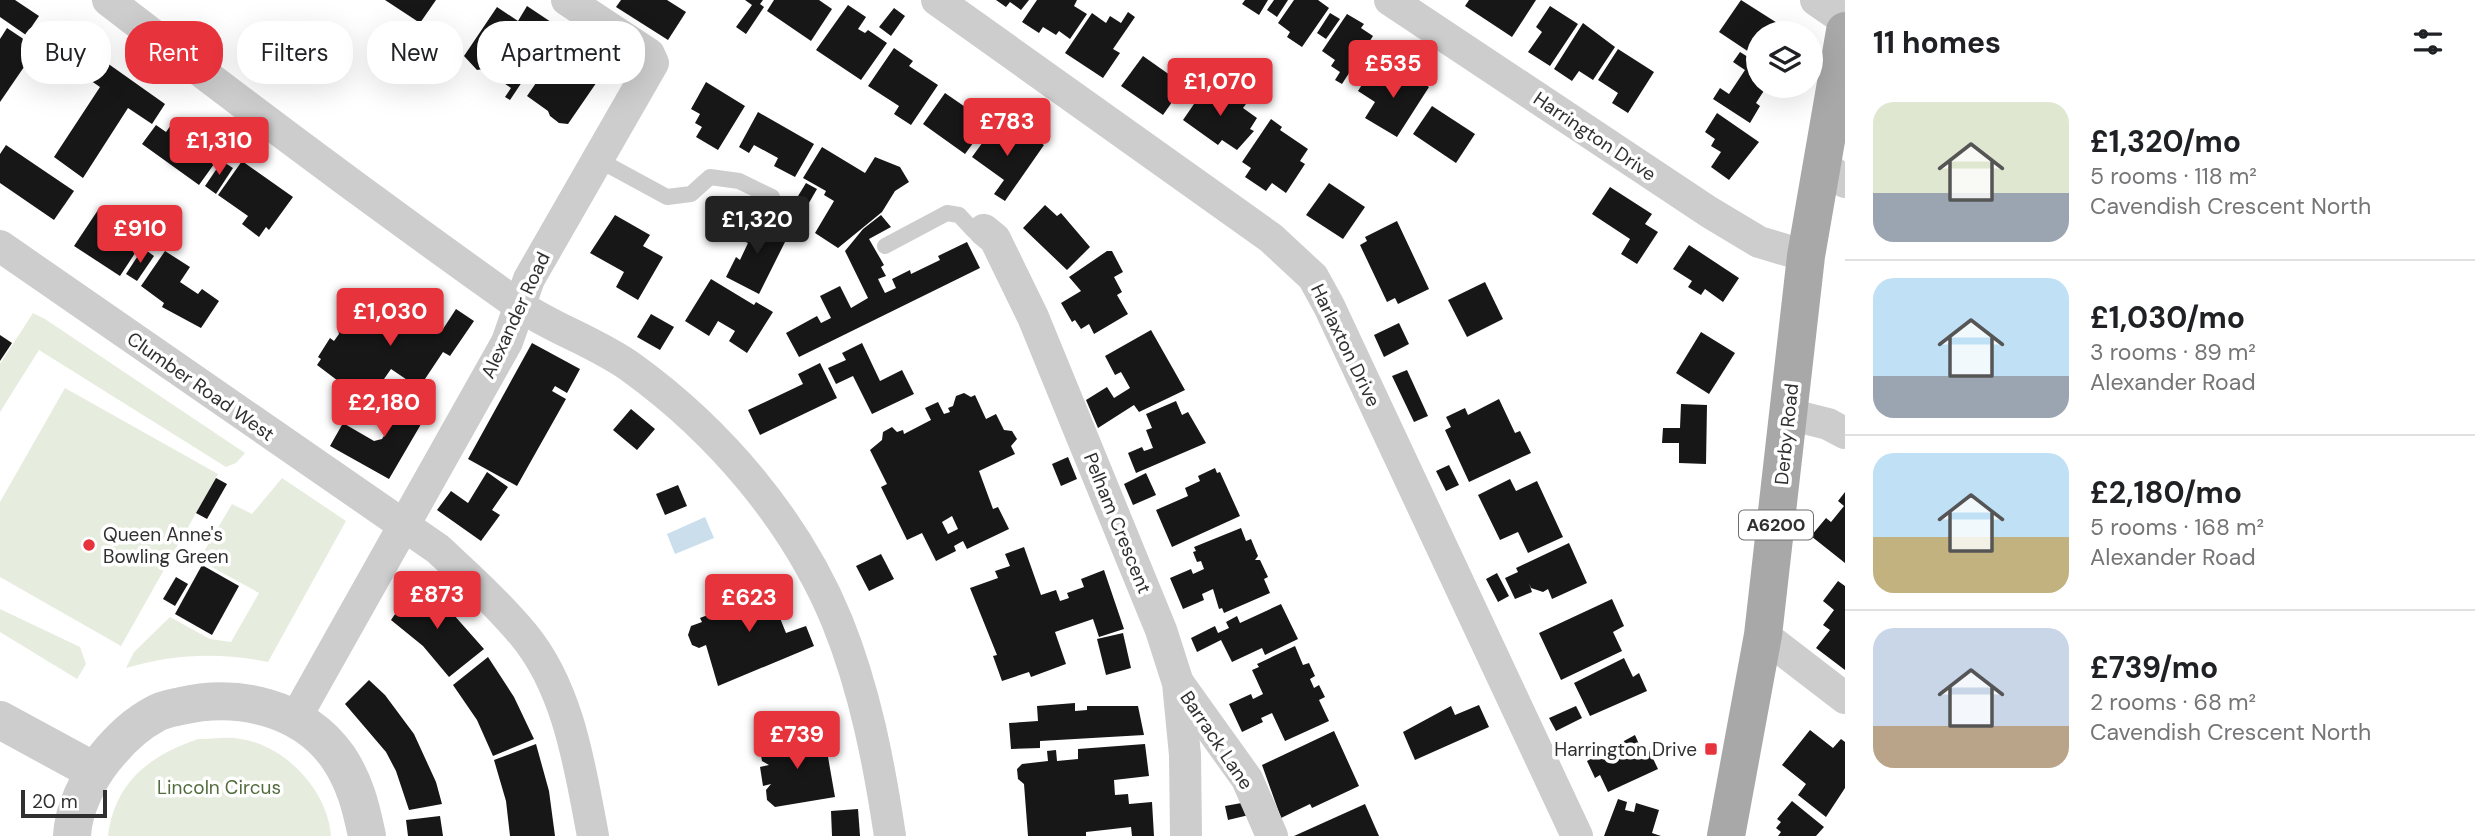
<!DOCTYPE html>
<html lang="en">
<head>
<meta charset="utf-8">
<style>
	:root { --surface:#fff; --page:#f6f6f6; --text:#202124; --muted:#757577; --line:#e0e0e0; --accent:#e6333c }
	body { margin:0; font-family:"DM Sans",sans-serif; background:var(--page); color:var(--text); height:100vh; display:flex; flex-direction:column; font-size:26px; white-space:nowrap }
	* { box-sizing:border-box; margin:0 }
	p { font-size:23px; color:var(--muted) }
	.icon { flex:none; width:38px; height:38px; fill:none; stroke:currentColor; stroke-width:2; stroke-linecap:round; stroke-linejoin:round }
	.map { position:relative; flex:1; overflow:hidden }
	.details { display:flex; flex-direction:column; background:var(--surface); width:630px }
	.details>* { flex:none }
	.top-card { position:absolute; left:21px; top:21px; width:665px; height:63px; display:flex; gap:14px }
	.controls { position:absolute; left:1746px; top:21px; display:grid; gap:14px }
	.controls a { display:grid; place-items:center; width:77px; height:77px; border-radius:50%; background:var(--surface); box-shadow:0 7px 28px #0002; font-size:35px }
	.scale { position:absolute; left:21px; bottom:18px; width:86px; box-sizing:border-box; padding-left:7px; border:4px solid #303030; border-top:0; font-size:19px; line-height:24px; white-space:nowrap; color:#303030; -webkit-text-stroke:5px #fff; paint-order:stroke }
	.price { position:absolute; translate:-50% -60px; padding:0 16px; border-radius:7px; background:var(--accent); color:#fff; font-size:23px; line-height:46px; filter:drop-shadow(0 2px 4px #0008) }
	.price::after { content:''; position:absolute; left:50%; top:42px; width:21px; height:16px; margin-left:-10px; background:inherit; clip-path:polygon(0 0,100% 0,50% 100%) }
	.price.selected { background:#222; color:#fff }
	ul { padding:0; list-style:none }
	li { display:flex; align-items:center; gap:21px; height:175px; padding:0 28px }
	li+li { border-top:2px solid var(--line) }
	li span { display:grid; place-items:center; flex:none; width:196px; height:140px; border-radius:21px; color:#555 }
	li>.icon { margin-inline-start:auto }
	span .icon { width:84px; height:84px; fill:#fffc; stroke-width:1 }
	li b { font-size:30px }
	h2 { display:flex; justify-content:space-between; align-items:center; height:84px; padding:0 28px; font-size:30px }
	.chip { padding:0 24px; border-radius:28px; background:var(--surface); box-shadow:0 7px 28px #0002; font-size:24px; line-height:63px }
	.chip.selected { background:var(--accent); color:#fff }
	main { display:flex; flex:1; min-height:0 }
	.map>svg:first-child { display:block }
	.green { fill:#e6edde }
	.water { fill:#cadeec }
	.building { fill:#171717; fill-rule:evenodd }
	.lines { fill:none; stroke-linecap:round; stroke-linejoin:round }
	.service { stroke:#cdcdcd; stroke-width:16 }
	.minor { stroke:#cdcdcd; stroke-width:32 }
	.tertiary { stroke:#cdcdcd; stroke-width:38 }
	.primary { stroke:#a8a8a8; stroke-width:38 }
	.poi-dot { fill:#e6333c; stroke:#fff; stroke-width:2.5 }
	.labels { text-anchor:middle; stroke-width:7; stroke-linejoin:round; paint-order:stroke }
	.shield { fill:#fff; stroke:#6e6e6e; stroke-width:2 }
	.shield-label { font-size:18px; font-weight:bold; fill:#303030 }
	.street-label { font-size:19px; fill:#303030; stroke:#fff }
	.poi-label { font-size:19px; fill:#303030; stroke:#fff; text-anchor:start }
	.park-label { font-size:19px; fill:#526c3d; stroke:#fff }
</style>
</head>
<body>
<main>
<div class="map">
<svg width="1845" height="836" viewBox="0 0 1845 836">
	<rect width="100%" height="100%" fill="#fff"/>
	<g class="green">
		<path d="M33,313L45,319L245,453L236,463L226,467L39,350L0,412V364Z"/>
		<path d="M65,388L218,474L121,646L0,577V502Z"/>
		<path d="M282,478L346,521L268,662C219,652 174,654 126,668L134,652L170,617L210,639L231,642L259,593L199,560L232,504L252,514Z"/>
		<path d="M0,609L80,647L86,664L77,679L0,632Z"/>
		<path d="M198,739C212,739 227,736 241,739C286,746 328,791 331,836H108C115,782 149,756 198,739Z"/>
	</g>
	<path class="water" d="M705,517L714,538L675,554L667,534Z"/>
	<g class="building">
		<path d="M0,0H15L39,16L26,35L0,17Z"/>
		<path d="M385,0H436L420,23Z"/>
		<path d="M621,0H667L686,12L668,40L616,7Z"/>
		<path d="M745,0H763L760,4L764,7L746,34L736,27L752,5Z"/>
		<path d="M774,0H819L832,9L811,41L767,11Z"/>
		<path d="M996,0H1029L1021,10L1010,2L1006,7Z"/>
		<path d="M1037,0H1077L1074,6L1087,14L1070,39L1059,31L1056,35L1043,27L1039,33L1022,22Z"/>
		<path d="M1245,0H1268L1259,15L1242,4Z"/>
		<path d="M1274,0H1288L1277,17L1267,10Z"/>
		<path d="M1294,0H1318L1329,8L1302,47L1287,37L1290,32L1278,23Z"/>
		<path d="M1469,0H1536L1512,37L1465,6Z"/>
		<path d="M1741,0L1782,26L1778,33H1759V49L1757,47L1752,54L1719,32Z"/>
		<path d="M848,5L866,17L858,29L865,33L868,30L887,43L861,80L816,50Z"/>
		<path d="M527,6L566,32L552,53L535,42L524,66L530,70L510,100L505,97L511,88L483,69L477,70L464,56L497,7L518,21Z"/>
		<path d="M1550,6L1578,24L1550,66L1528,52L1542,32L1536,27Z"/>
		<path d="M894,8L905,16L891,36L879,27Z"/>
		<path d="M1128,12L1135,17L1113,49L1120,53L1103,78L1065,53L1092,13L1106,23L1110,16L1121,23Z"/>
		<path d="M1330,13L1340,19L1326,39L1317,33Z"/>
		<path d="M1347,14L1364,24L1361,28L1373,36L1342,84L1335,80L1340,72L1331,66L1335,60L1322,51Z"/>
		<path d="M1583,23L1615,47L1593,80L1579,71L1572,81L1554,69Z"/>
		<path d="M7,28L37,48L0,102V39Z"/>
		<path d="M572,31L604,54L593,70L601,76L568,124L559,123L550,116L548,111L527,96Z"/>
		<path d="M69,36L165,104L152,124L128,108L83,178L54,157L100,87L56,57Z"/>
		<path d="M894,48L913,61L909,66L938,85L911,125L894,114L899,106L868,86Z"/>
		<path d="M1618,49L1654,72L1628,113L1612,103L1618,93L1598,80Z"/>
		<path d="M1740,52L1759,64L1754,75L1759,79V86H1767L1756,103L1760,106L1750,123L1713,99L1720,88L1729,94L1745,70L1733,62Z"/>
		<path d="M1143,56L1184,85L1163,115L1121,86Z"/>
		<path d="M1399,68L1429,87L1397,137L1365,118L1375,102L1358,91L1370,72L1389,84Z"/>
		<path d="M706,82L745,106L718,150L696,137L702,127L695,123L700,114L691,109Z"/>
		<path d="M1199,85L1224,103L1231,93L1246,104L1243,108L1257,118L1250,129L1254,131L1237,150L1222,140L1218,145L1183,120L1194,104L1188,101Z"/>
		<path d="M945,93L971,111L977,103L994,115L965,154L923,124Z"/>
		<path d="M1432,106L1475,134L1456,163L1413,134Z"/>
		<path d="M758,112L814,144L795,177L774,166L778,158L754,145L749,153L739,147Z"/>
		<path d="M1717,113L1759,142L1729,180L1711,167L1721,152L1711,146L1715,139L1705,132Z"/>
		<path d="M176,118L196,132L199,129L227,146L199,185L142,144L156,125L166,132Z"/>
		<path d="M1271,119L1282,127L1280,130L1308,149L1300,161L1305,164L1286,193L1272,183L1266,191L1245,177L1251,168L1242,162Z"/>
		<path d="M996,124L1022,142L1028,134L1044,145L1005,201L994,194L1004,180L972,157Z"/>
		<path d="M6,145L74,191L54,220L0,183V154Z"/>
		<path d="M822,147L865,173L875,157L900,167L909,182L895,191L882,212L838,248L815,233L834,201L824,195L826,191L803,178Z"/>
		<path d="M222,161L233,168L216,194L205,186Z"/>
		<path d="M242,161L293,197L269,230L266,227L259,237L242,224L248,216L218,195Z"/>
		<path d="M806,183L817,189L806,208L795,201Z"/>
		<path d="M1329,183L1365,207L1343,239L1306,215Z"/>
		<path d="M1610,187L1652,214L1645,224L1658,232L1637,264L1621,254L1630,239L1592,214Z"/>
		<path d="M1045,205L1057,216L1061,213L1090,247L1067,270L1023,228Z"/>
		<path d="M98,210L143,241L120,276L74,246Z"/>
		<path d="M615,215L650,235L643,246L663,257L638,300L616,287L624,272L590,253Z"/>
		<path d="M881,215L891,227L869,239L884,265L881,267L886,276L878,279L885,293L896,288L892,279L910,270L911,274L940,260L938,256L967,242L980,268L799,357L786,333L817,316L821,323L831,318L820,296L840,286L851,308L868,298L845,251L863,229Z"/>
		<path d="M752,218L788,236L759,294L726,277L736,257L740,260L748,243L741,240Z"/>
		<path d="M1397,221L1429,289L1398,304L1395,298L1387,302L1360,245L1367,241L1365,237Z"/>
		<path d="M1689,245L1739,278L1723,302L1705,289L1701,295L1688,287L1692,281L1673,269Z"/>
		<path d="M143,248L154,256L137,281L126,274Z"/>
		<path d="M165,251L190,267L180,282L198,294L202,289L219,301L201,328L162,307L164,303L141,286Z"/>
		<path d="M1107,251H1112L1123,272L1114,277L1122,292L1117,295L1128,314L1094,334L1089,324L1081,329L1075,320L1072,322L1061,303L1081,291L1069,277Z"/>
		<path d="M711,279L754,305L756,302L773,312L747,353L729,341L735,331L718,321L709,336L685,321Z"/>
		<path d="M1485,282L1503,319L1467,337L1448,300Z"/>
		<path d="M410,302L419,308L420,313L426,312L434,317V322L443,329L456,309L474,321L450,356L443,352L419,388L391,369L370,399L352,387L350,390L317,365L321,359L318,357L330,338L334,341L339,334L337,326L342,318L351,316L355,311L372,323L383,319L393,326Z"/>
		<path d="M651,314L674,327L660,350L637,337Z"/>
		<path d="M1399,323L1409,344L1384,357L1374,335Z"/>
		<path d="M1151,330L1185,390L1139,412L1134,405L1098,428L1086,400L1107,387L1114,398L1130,388L1121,372L1115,375L1105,356Z"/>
		<path d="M1701,332L1735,353L1709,394L1676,373Z"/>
		<path d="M0,335L12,343L0,361Z"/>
		<path d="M532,343L580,369L567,393L555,386L552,391L566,399L517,486L468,459Z"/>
		<path d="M862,343L880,381L902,370L914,394L872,414L853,376L836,384L828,368L846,360L842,353Z"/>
		<path d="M820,363L837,398L760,435L748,410L803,384L798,374Z"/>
		<path d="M1407,370L1428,416L1414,422L1392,376Z"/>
		<path d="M964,393L971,397L975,395L986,419L996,414L1004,430L1012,431L1017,439L1011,446L1015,454L979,471L993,509L998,507L1009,529L967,549L963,541L954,546L956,551L936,561L922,533L907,540L881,487L887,484L870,450L882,440L883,432L892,427L897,432L903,430L904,434L931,420L925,408L938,402L944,414L950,412L948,408L953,406L956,396ZM952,516L958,529L948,534L942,522Z"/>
		<path d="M408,394L431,407L389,479L330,446L343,423L374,441L382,439L387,431L383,429Z"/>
		<path d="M1499,399L1515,433L1520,431L1531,453L1469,482L1445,430L1451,427L1446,417L1465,408L1468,415Z"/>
		<path d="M1176,401L1182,415L1188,412L1206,443L1136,473L1128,453L1142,447L1144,451L1153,448L1146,430L1152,428L1146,414Z"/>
		<path d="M1681,404L1707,405L1706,464L1679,463V443H1662L1663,428H1680Z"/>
		<path d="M631,409L655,429L637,450L613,430Z"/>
		<path d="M1068,457L1077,479L1061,486L1052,464Z"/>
		<path d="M1449,465L1459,485L1446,491L1436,471Z"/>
		<path d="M1215,468L1217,473L1220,472L1240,516L1172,547L1156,510L1188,496L1185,488L1200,481L1198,476Z"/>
		<path d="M487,472L508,487L492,510L500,515L481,541L437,510L451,491L468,503Z"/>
		<path d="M1146,473L1156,495L1133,505L1124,484Z"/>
		<path d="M216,478L227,484L207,519L196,513Z"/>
		<path d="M1510,479L1516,491L1537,481L1563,537L1528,553L1518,532L1500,540L1478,495Z"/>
		<path d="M678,485L687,506L665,515L656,494Z"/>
		<path d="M1845,492V563L1811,536L1826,518L1831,522L1844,506L1838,501Z"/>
		<path d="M1241,528L1246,541L1251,539L1258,556L1255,560H1260L1268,577L1264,579L1270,593L1224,613L1222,608L1219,609L1213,589L1202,594L1204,600L1183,609L1170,578L1191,569L1193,574L1204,569L1201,561L1197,562L1193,552L1196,551L1194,547Z"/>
		<path d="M1569,543L1587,583L1552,599L1548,589L1543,592L1531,588L1529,583L1532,592L1515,599L1505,578L1518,572L1516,568Z"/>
		<path d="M1024,547L1041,595L1056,590L1060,601L1069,598L1067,593L1084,587L1081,579L1104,570L1124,629L1099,637L1093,619L1055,632L1066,664L1031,677L1029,672L1002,681L993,656L997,655L970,588L998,578L995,571L1010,566L1005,554Z"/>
		<path d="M881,554L894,579L869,591L856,566Z"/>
		<path d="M202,565L239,586L212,635L175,614Z"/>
		<path d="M1497,573L1509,596L1498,602L1486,579Z"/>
		<path d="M176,577L188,584L175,606L163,599Z"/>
		<path d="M780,580L793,602L776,608L786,633L806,626L814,646L718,686L706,645L699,648L692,645L688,635L691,626L702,622L700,618L723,609L721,603Z"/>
		<path d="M1838,581L1845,586V670L1816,648L1830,630L1823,625L1834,610L1823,601Z"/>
		<path d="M416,583L453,614L484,649L449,677L423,646L391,620Z"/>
		<path d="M1612,599L1624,626L1613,632L1622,651L1561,680L1539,633Z"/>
		<path d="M1281,604L1298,639L1265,655L1262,648L1232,662L1221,640L1197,652L1191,638L1215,626L1218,633L1229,628L1226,622L1237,616L1240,623Z"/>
		<path d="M1123,633L1131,668L1106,675L1097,639Z"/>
		<path d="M1295,646L1303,665L1309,663L1315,676L1310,679L1314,688L1319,685L1325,697L1319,700L1329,721L1285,741L1272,713L1261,718L1263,722L1242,732L1229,704L1251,694L1253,699L1263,694L1252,670L1259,667L1257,664Z"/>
		<path d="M488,657L514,697L534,739L493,756L477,720L453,685Z"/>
		<path d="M1624,658L1633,677L1639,673L1647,691L1590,716L1574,683Z"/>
		<path d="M369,680L385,695L414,734L436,782L442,804L409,810L396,771L386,752L345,704Z"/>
		<path d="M1075,703V711L1087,710V706H1138L1144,735L1040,741V748L1011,749L1009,723L1038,721L1037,706Z"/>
		<path d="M1479,705L1489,727L1415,760L1403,732L1451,706L1455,715Z"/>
		<path d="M1576,706L1582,718L1556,731L1549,718Z"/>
		<path d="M1810,730L1833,748L1841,739L1845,742V788L1826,817L1798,795L1806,784L1782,765Z"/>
		<path d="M1334,731L1359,786L1312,808L1310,804L1281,818L1262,765Z"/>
		<path d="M824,734L835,797L775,807L767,800L766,790L771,784L763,786L760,767L769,765L762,761L760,750L765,744Z"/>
		<path d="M1635,735L1642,751L1648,748L1658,769L1608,792L1600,775L1595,778L1587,761Z"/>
		<path d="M536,744L549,791L555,836H510L506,801L494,760Z"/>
		<path d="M1145,744L1149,776L1114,780L1115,795L1128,794L1129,804L1152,802L1154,836H1132L1131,827L1086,832V836H1028L1024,784L1018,779L1017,769L1022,764L1048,761L1047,751L1056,750L1057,761L1078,759V749Z"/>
		<path d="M1618,799L1627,802L1625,810L1634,812L1636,803L1659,810L1652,833L1661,836H1604Z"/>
		<path d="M1792,801L1824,827L1816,836H1778L1781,832L1776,828L1781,822L1777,819Z"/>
		<path d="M1247,802L1249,815L1228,820L1225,806Z"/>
		<path d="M1365,804L1379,836H1294Z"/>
		<path d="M858,809L860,836H832L831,811Z"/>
		<path d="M440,816L443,836H408L406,820Z"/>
	</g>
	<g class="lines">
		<g class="service">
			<path d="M597,159L667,197L691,194L710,177L739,181L772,197"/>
			<path d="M885,246L947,213L959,215L974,231L984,230"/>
		</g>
		<g class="minor">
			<path d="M108,0C242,104 379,206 517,304C553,329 596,342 632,368C719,431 796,521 837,621C865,690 879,763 890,836"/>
			<path d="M937,0L1271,238L1313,277L1329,306L1577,836"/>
			<path d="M1390,0L1709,212L1759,242L1806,256"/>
			<path d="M1816,0L1845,20"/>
			<path d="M1821,163L1845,182"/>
			<path d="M984,230L995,239L1033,317L1161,630L1178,683L1185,755L1186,836"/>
			<path d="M0,246L438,549C467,576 497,603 523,634C569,689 580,768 593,836"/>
			<path d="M1788,414L1828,424L1845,433"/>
			<path d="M1763,635L1845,698"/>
			<path d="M1179,684L1247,779L1272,836"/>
			<path d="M295,719L507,342L529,279L653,63L649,54L567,0"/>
		</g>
		<g class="tertiary">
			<path d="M0,720L94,771"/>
			<path d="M72,836C73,810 88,779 104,759C119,740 134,725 155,714C163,709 172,708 181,706C237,693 303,707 338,757C355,782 361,807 367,836"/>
		</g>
		<path class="primary" d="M1726,836L1763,635L1806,256L1845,31"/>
	</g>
	<g class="poi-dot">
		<circle cx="89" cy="545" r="7"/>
		<rect x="1704" y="742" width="14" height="14" rx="3.5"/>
	</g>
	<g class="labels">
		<rect class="shield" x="1739" y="510.5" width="74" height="29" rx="5"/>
		<g class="shield-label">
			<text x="1776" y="531">A6200</text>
		</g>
		<g class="street-label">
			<text transform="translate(1595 136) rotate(34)" y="7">Harrington Drive</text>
			<text transform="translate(515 315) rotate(-65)" y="7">Alexander Road</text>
			<text transform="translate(1346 345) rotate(64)" y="7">Harlaxton Drive</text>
			<text transform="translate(201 386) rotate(35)" y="7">Clumber Road West</text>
			<text transform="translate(1786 434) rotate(-84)" y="7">Derby Road</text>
			<text transform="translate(1118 523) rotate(68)" y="7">Pelham Crescent</text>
			<text transform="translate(1217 740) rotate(56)" y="7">Barrack Lane</text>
		</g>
		<g class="poi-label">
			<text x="103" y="541">Queen Anne's<tspan x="103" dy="22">Bowling Green</tspan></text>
			<text x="1697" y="756" text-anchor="end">Harrington Drive</text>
		</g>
		<g class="park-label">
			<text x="219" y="794">Lincoln Circus</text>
		</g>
	</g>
</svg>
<div class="controls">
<a><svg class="icon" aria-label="layers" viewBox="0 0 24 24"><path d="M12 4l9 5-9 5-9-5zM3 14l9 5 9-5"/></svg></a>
</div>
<div class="scale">20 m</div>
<b class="price" style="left:1393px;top:100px">£535</b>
<b class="price" style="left:1220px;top:118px">£1,070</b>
<b class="price" style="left:1007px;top:158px">£783</b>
<b class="price" style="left:219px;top:177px">£1,310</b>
<b class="price selected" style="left:757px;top:256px">£1,320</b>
<b class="price" style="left:140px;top:265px">£910</b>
<b class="price" style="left:390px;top:348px">£1,030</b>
<b class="price" style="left:384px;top:439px">£2,180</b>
<b class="price" style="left:437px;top:631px">£873</b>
<b class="price" style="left:749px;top:634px">£623</b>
<b class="price" style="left:797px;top:771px">£739</b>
<div class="top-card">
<a class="chip">Buy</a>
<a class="chip selected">Rent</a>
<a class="chip">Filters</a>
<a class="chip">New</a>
<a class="chip">Apartment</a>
</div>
</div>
<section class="details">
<h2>11 homes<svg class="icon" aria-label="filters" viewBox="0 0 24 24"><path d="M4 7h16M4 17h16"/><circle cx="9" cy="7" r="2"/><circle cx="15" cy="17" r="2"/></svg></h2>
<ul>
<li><span style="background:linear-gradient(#dfe7d0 65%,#9aa5b1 0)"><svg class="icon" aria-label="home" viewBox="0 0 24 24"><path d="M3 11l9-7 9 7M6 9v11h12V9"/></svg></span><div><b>£1,320/mo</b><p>5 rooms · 118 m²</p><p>Cavendish Crescent North</p></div></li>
<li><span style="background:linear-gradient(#bfe0f5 70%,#9aa5b1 0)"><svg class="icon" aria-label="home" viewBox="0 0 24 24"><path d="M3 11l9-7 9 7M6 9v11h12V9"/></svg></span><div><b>£1,030/mo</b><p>3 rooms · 89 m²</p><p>Alexander Road</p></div></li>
<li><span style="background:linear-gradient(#bfe0f5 60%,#c2b280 0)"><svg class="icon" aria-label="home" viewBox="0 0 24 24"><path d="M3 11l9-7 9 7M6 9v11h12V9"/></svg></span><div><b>£2,180/mo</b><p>5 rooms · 168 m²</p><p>Alexander Road</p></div></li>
<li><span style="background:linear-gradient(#c9d6e8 70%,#b9a48a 0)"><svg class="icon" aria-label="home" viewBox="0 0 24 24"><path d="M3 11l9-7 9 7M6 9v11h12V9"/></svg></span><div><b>£739/mo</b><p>2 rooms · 68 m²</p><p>Cavendish Crescent North</p></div></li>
</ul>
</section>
</main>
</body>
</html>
